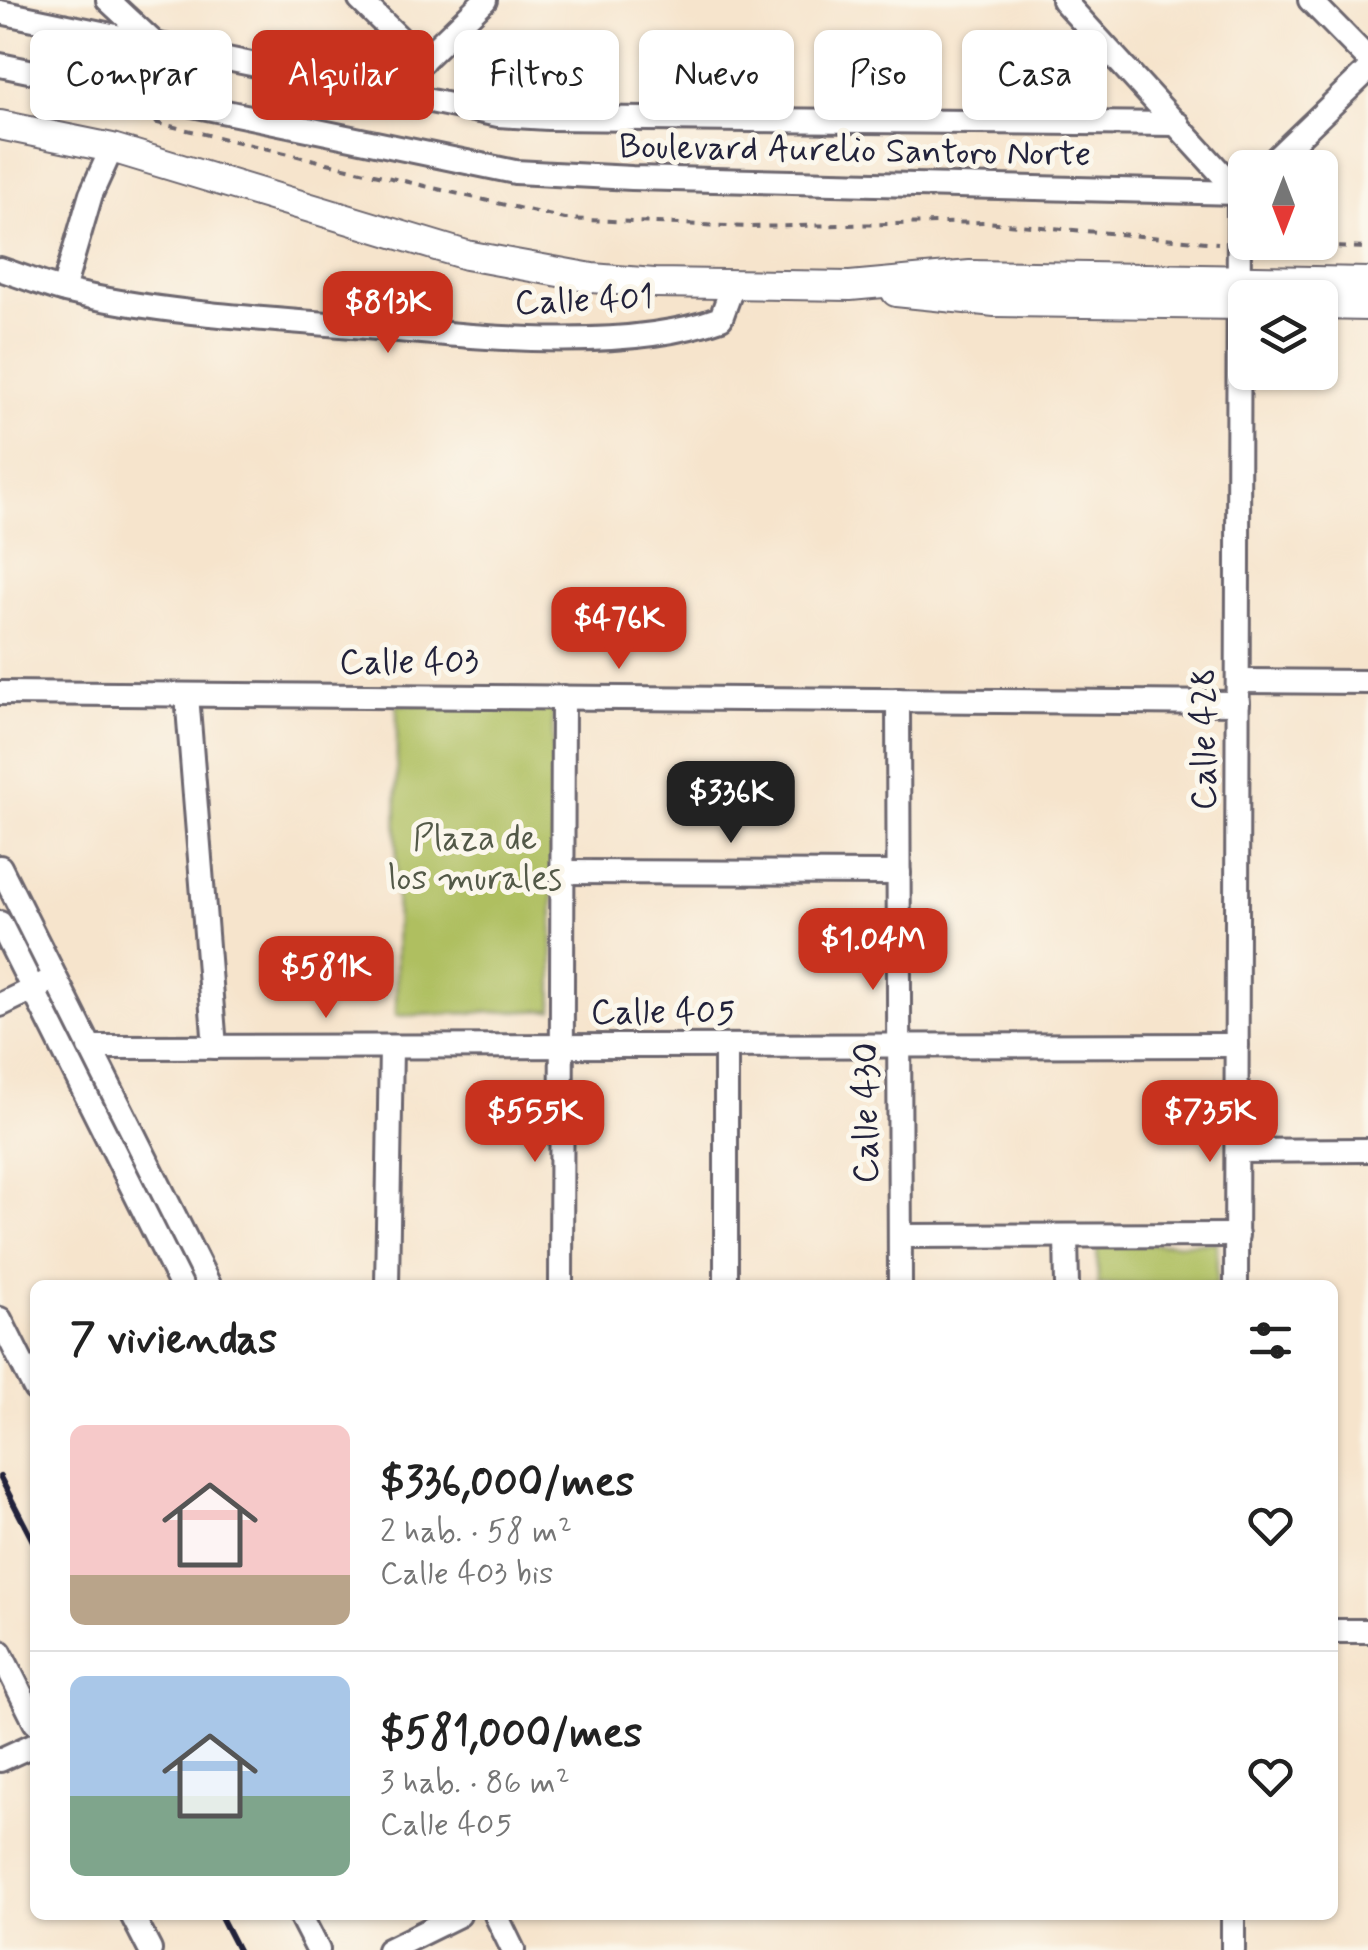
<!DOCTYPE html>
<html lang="es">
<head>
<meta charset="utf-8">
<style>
	:root { --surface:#fff; --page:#f6f6f6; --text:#222; --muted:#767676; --line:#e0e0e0; --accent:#c8321e }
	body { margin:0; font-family:Mynerve,sans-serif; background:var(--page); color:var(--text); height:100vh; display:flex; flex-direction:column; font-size:38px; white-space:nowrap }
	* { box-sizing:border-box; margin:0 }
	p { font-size:32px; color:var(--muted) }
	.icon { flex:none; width:55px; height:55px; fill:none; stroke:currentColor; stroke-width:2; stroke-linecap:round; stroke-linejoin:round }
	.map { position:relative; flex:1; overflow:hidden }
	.panel { position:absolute; left:30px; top:1280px; width:1308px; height:640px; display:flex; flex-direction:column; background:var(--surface); border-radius:15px; box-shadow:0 2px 8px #0004 }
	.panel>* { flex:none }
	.banner { position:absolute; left:30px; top:30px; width:1310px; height:90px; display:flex; gap:20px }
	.needle { width:65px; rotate:180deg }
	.buttons { position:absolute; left:1228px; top:150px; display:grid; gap:20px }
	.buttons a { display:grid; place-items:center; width:110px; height:110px; border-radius:15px; background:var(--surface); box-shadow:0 2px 8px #0004; font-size:50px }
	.price { position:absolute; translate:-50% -85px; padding:0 22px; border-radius:20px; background:var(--accent); color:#fff; font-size:32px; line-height:65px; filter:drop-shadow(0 2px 5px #0008) }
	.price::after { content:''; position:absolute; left:50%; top:60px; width:30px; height:22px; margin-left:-15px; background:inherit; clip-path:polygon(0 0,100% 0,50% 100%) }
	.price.on { background:#222; color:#fff }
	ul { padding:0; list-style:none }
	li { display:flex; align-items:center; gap:30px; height:250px; padding:0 40px }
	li+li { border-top:2px solid var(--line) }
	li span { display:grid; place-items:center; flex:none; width:280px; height:200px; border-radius:15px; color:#555 }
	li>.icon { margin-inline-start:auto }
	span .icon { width:120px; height:120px; fill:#fffc; stroke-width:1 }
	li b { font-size:42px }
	h2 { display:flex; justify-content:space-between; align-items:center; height:120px; padding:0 40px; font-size:42px }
	.pill { padding:0 35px; border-radius:15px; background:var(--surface); box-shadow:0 2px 8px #0004; font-size:35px; line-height:90px }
	.pill.on { background:var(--accent); color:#fff }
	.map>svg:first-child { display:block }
	.green { fill:#afbf61; stroke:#68704e; stroke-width:2.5 }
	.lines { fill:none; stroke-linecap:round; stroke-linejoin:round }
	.minor-casing { stroke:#6c666e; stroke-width:28 }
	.major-casing { stroke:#6c666e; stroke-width:32 }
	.path { stroke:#6c666e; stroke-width:4; stroke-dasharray:8 8; stroke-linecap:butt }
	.minor { stroke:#fff; stroke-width:22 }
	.major { stroke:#fff; stroke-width:28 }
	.rail { stroke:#22223b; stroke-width:6 }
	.labels { text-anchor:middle; stroke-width:10; stroke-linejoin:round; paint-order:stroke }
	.street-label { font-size:35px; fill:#22223b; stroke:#fbf7ec }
	.park-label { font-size:35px; fill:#535948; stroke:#fbf7ec }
</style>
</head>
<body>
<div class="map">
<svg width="1368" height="1950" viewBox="0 0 1368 1950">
	<rect width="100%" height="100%" fill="#fbf7ec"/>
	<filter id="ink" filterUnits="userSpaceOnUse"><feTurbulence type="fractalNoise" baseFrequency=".01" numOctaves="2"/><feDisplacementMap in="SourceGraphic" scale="20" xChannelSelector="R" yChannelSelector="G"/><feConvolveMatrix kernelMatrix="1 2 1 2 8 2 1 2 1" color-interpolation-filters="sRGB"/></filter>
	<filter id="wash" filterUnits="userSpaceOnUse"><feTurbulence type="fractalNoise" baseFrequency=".0048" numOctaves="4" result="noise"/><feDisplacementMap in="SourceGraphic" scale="40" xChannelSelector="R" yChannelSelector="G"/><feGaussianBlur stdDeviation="2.25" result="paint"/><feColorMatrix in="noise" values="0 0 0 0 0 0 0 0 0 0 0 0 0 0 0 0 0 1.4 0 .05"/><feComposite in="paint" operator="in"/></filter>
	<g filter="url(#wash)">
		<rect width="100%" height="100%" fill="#f6e4cc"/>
		<g class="green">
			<path d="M397,704H553V1010L396,1016Z"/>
			<path d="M1217,1242V1285H1098L1097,1246Z"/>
		</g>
	</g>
	<g filter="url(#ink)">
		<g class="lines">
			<g class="minor-casing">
				<g id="minor">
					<path d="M108,0L153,42"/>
					<path d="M360,0L423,61"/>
					<path d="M1063,0L1239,193"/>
					<path d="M1310,0L1368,59"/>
					<path d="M0,12L498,115L548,118L1178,124"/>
					<path d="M0,65L515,172L632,178L1239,193"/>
					<path d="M388,94L485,0"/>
					<path d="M1266,168L1368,70"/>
					<path d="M0,269C21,276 43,285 65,291C163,314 266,319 366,327C470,336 623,354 721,318L733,285"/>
					<path d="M63,290L91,194L112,148"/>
					<path d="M1238,681L1368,682"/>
					<path d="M0,693L1238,703"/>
					<path d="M187,695L215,1047"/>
					<path d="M898,700L900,1285"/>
					<path d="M0,867L209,1285"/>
					<path d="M563,872L899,873"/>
					<path d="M0,923L181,1285"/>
					<path d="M0,1005L47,982"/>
					<path d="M89,1047L1237,1045"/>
					<path d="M1237,1151L1368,1150"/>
					<path d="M900,1236L1237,1235"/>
					<path d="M1066,1236L1067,1285"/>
					<path d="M387,1285L391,1047"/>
					<path d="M561,1285L563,697"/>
					<path d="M726,1285V1046"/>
					<path d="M1236,1285L1239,193"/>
					<path d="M0,1319L35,1389"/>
					<path d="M1332,1631H1368"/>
					<path d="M0,1652L35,1722"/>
					<path d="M0,1760L35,1744"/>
					<path d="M132,1915L150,1950"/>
					<path d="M300,1915L318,1950"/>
					<path d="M496,1915L513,1950"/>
					<path d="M388,1950L459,1915"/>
					<path d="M1233,1950V1915"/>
				</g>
			</g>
			<g class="major-casing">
				<g id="major">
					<path d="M0,125L112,148L466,255L592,278L654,283L850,286L970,275L1368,282"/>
					<path d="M896,292L995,302L1245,305"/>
					<path d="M1320,305L1368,306"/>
				</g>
			</g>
			<g class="path">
				<path d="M77,104L565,219L748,227L986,222L1218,243"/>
				<path d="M1258,245L1368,248"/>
			</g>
			<use href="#minor" class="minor"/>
			<use href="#major" class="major"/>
			<g class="rail">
				<path d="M0,1477L35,1545"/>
				<path d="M220,1915L238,1950"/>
			</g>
		</g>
	</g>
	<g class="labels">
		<g class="street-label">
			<text transform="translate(855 149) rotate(1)" y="12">Boulevard Aurelio Santoro Norte</text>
			<text transform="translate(584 299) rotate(-2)" y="12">Calle 401</text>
			<text x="409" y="673">Calle 403</text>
			<text transform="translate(1203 739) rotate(-90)" y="12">Calle 428</text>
			<text x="663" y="1023">Calle 405</text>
			<text transform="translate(865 1113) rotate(-90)" y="12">Calle 430</text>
		</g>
		<g class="park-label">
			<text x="475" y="849">Plaza de<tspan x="475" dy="40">los murales</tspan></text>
		</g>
	</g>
</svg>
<div class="buttons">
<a><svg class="needle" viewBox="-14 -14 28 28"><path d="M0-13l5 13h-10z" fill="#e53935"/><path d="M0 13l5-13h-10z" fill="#767676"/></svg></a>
<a><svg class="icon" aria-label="layers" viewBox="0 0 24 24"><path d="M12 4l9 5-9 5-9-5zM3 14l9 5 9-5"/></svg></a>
</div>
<b class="price" style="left:388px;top:356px">$813K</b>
<b class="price" style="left:619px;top:672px">$476K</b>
<b class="price on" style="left:731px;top:846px">$336K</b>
<b class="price" style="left:873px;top:993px">$1.04M</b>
<b class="price" style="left:326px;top:1021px">$581K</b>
<b class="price" style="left:535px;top:1165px">$555K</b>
<b class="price" style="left:1210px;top:1165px">$735K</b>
<div class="banner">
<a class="pill">Comprar</a>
<a class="pill on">Alquilar</a>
<a class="pill">Filtros</a>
<a class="pill">Nuevo</a>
<a class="pill">Piso</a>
<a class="pill">Casa</a>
</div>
<section class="panel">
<h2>7 viviendas<svg class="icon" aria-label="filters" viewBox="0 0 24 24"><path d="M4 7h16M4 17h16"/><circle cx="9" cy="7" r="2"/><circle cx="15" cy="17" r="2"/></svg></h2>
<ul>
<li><span style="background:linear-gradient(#f6c9c9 75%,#b9a48a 0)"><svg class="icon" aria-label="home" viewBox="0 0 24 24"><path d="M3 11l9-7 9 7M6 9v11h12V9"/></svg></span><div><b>$336,000/mes</b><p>2 hab. · 58 m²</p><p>Calle 403 bis</p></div><svg class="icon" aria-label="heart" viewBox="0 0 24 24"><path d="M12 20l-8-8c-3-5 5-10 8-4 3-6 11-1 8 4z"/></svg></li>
<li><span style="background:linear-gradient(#a9c7e8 60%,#7fa58c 0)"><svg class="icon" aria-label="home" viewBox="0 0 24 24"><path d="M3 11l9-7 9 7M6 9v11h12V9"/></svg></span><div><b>$581,000/mes</b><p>3 hab. · 86 m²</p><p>Calle 405</p></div><svg class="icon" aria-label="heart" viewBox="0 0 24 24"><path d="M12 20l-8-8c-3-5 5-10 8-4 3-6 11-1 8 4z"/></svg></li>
</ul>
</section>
</div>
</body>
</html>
